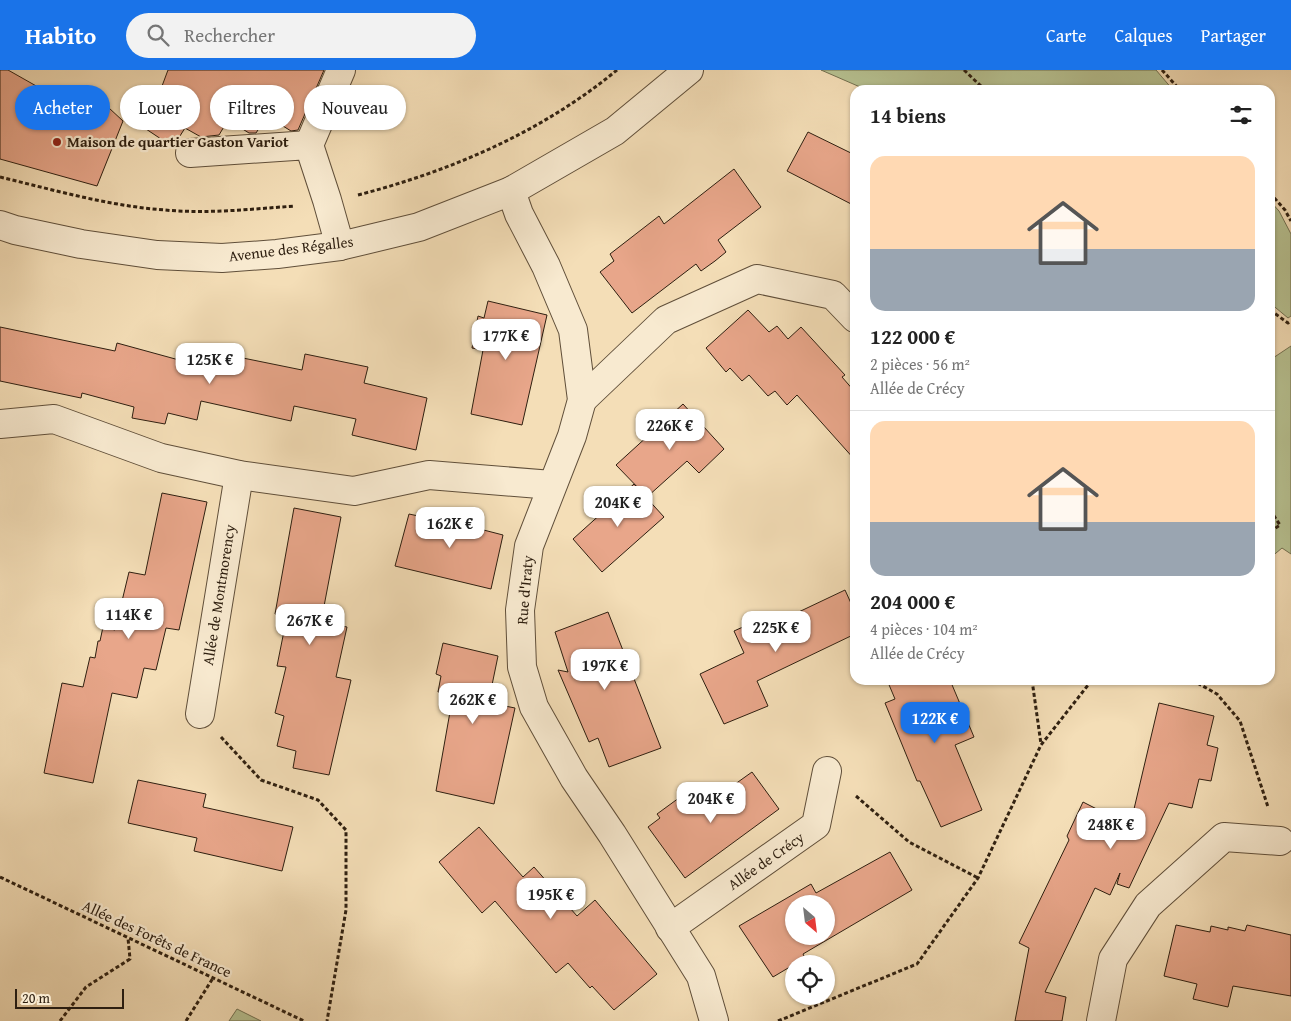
<!DOCTYPE html>
<html lang="fr">
<head>
<meta charset="utf-8">
<style>
	:root { --surface:#fff; --page:#f2f2f2; --text:#222; --muted:#767676; --line:#e0e0e0; --accent:#1a73e8 }
	body { margin:0; font-family:"Gentium Book Plus",serif; background:var(--page); color:var(--text); height:100vh; display:flex; flex-direction:column; font-size:19px; white-space:nowrap }
	* { box-sizing:border-box; margin:0 }
	p { font-size:16px; color:var(--muted) }
	.icon { flex:none; width:28px; height:28px; fill:none; stroke:currentColor; stroke-width:2; stroke-linecap:round; stroke-linejoin:round }
	.map { position:relative; flex:1; overflow:hidden }
	.details { position:absolute; left:850px; top:15px; width:425px; height:600px; display:flex; flex-direction:column; background:var(--surface); border-radius:15px; box-shadow:0 1px 4px #0004 }
	.details>* { flex:none }
	.banner { position:absolute; left:15px; top:15px; width:475px; height:45px; display:flex; gap:10px }
	.needle { width:32px; rotate:152deg }
	.buttons { position:absolute; left:785px; top:825px; display:grid; gap:10px }
	.buttons a { display:grid; place-items:center; width:50px; height:50px; border-radius:50%; background:var(--surface); box-shadow:0 1px 4px #0004; font-size:25px }
	.scale { position:absolute; left:15px; bottom:12px; width:109px; box-sizing:border-box; padding-left:5px; border:2px solid #2e1f10; border-top:0; font-size:14px; line-height:18px; white-space:nowrap; color:#2e1f10; -webkit-text-stroke:4px #f8ead0; paint-order:stroke }
	.price { position:absolute; translate:-50% -42px; padding:0 11px; border-radius:10px; background:#fff; color:#222; font-size:16px; line-height:32px; filter:drop-shadow(0 1px 2px #0008) }
	.price::after { content:''; position:absolute; left:50%; top:30px; width:15px; height:11px; margin-left:-8px; background:inherit; clip-path:polygon(0 0,100% 0,50% 100%) }
	.price.on { background:var(--accent); color:#fff }
	ul { padding:0; list-style:none }
	li { display:grid; align-content:center; gap:10px; height:265px; padding:0 20px }
	li+li { border-top:1px solid var(--line) }
	li span { display:grid; place-items:center; height:155px; border-radius:15px; color:#555 }
	li>.icon { margin-inline-start:auto }
	span .icon { width:90px; height:90px; fill:#fffc; stroke-width:1 }
	li b { font-size:21px }
	h2 { display:flex; justify-content:space-between; align-items:center; height:60px; padding:0 20px; font-size:21px }
	.pill { padding:0 18px; border-radius:22px; background:var(--surface); box-shadow:0 1px 4px #0004; font-size:18px; line-height:45px }
	.pill.on { background:var(--accent); color:#fff }
	header { display:flex; align-items:center; gap:30px; box-sizing:border-box; height:70px; padding:0 25px; background:var(--accent); color:#fff }
	header strong { font-size:24px }
	nav { display:flex; gap:28px; margin-inline-start:auto; font-size:18px }
	.search { width:350px; height:45px; background:var(--page); display:flex; align-items:center; gap:12px; box-sizing:border-box; padding:0 18px; border-radius:28px; color:var(--muted); font-size:19px }
	.map>svg:first-child { display:block }
	.green { fill:#b7c292; stroke:#727051 }
	.building { fill:#e8a68a; stroke:#2e1f10; fill-rule:evenodd }
	.lines { fill:none; stroke-linecap:round; stroke-linejoin:round }
	.minor-casing { stroke:#604f3a; stroke-width:30 }
	.path { stroke:#2e1f10; stroke-width:3; stroke-dasharray:4 2.5; stroke-linecap:butt }
	.minor { stroke:#f8ead0; stroke-width:28 }
	.poi-dot { fill:#8f2418; stroke:#f8ead0; stroke-width:2 }
	.labels { text-anchor:middle; stroke-width:4.5; stroke-linejoin:round; paint-order:stroke }
	.poi-label { font-size:15px; font-weight:bold; fill:#2e1f10; stroke:#f8ead0; text-anchor:start }
	.street-label { font-size:15px; fill:#2e1f10; stroke:#f8ead0 }
</style>
</head>
<body>
<header>
<strong>Habito</strong>
<div class="search"><svg class="icon" aria-label="search" viewBox="0 0 24 24"><circle cx="10" cy="10" r="6"/><path d="M15 15l6 6"/></svg>Rechercher</div>
<nav><a>Carte</a><a>Calques</a><a>Partager</a></nav>
</header>
<div class="map">
<svg width="1291" height="951" viewBox="0 0 1291 951">
	<rect width="100%" height="100%" fill="#f4deb7"/>
	<filter id="stains"><feTurbulence type="fractalNoise" baseFrequency=".004" numOctaves="4"/><feColorMatrix values="0 0 0 0 .2 0 0 0 0 .09 0 0 0 0 .02 0 0 0 .5 -.17"/></filter>
	<radialGradient id="worn" r=".72"><stop offset=".6" stop-color="#630" stop-opacity="0"/><stop offset="1" stop-color="#630" stop-opacity=".3"/></radialGradient>
	<g class="green">
		<path d="M821,0H1156L1173,20H867Z"/>
		<path d="M1270,131L1279,141L1291,164V246L1288,248L1270,233Z"/>
		<path d="M1291,276V484L1282,478L1270,488V290Z"/>
		<path d="M237,939L261,951H229Z"/>
	</g>
	<g class="building">
		<path d="M0,0H8L61,30L79,26L95,29L109,38L123,51L97,116L0,89Z"/>
		<path d="M168,0H324L298,60L291,61L267,46L256,63H249L228,50L219,65L201,67L185,58L173,77L146,59Z"/>
		<path d="M808,62L855,85V136L787,101Z"/>
		<path d="M734,99L761,137L718,170L726,182L715,191L701,201L696,194L632,243L600,202L614,191L610,184L659,146L664,154Z"/>
		<path d="M488,231L547,245L522,355L471,344L483,280L472,278L478,246L484,248Z"/>
		<path d="M748,240L769,262L777,256L788,269L801,257L845,305L842,307L855,322V390L797,325L787,335L775,321L768,326L749,305L742,311L730,298L726,302L706,278Z"/>
		<path d="M0,257L115,281L117,273L179,290L181,287L235,302L238,287L302,300L305,284L368,297L364,313L427,328L416,380L352,365L356,349L294,336L291,351L201,331L197,350L168,343L165,354L132,348L134,337L82,323L81,328L0,311Z"/>
		<path d="M683,334L724,379L699,403L687,391L647,427L616,395Z"/>
		<path d="M634,414L664,447L602,502L573,469Z"/>
		<path d="M162,423L207,432L179,560L166,558L156,600L144,598L137,628L112,623L93,713L44,703L62,613L83,617L90,587L95,588L98,571H100L103,557L115,560L129,502L145,505Z"/>
		<path d="M294,438L341,447L321,552L347,557L336,607L351,610L329,705L293,698L296,681L277,676L284,646L275,643L286,597L277,596L287,546L275,544Z"/>
		<path d="M441,438L475,447L472,457L503,465L491,519L395,496L409,444L437,450Z"/>
		<path d="M845,520L855,542V564L757,611L768,636L724,654L700,604L744,583L734,561L763,548L767,557Z"/>
		<path d="M608,542L661,678L609,697L598,668L589,672L558,600L568,602L555,562Z"/>
		<path d="M443,573L498,586L492,615L503,619L500,635L515,638L494,734L436,721L453,625L438,622L441,606L436,604Z"/>
		<path d="M887,610H950L974,667L955,675L982,740L941,757L920,711H917L885,633L895,629Z"/>
		<path d="M1159,633L1214,646L1207,675L1218,678L1211,711L1199,709L1192,738L1169,733L1129,818L1117,814L1120,803L1110,825L1095,818L1045,922L1066,927L1062,951H1015L1029,878L1019,873L1069,770L1067,766L1083,732L1130,756Z"/>
		<path d="M752,702L779,739L685,808L648,757L660,748L657,744L683,725L696,742Z"/>
		<path d="M138,710L206,724L203,737L293,757L282,801L194,781L197,768L128,753Z"/>
		<path d="M479,757L523,807L534,797L577,846L595,830L657,904L614,940L592,916L590,918L568,893L556,903L495,831L482,843L439,792Z"/>
		<path d="M890,782L912,820L803,884L805,888L773,907L739,856L811,814L816,823ZM794,834H826V866H794Z"/>
		<path d="M1176,855L1210,862L1211,856L1228,860V857L1245,861L1247,855L1291,865V926L1233,916L1228,937L1193,929L1197,914L1164,906Z"/>
	</g>
	<g class="lines">
		<g class="minor-casing">
			<g id="minor">
				<path d="M309,75L341,0"/>
				<path d="M190,83L309,75L327,130L340,176"/>
				<path d="M511,121L519,144L546,196L573,260L582,330L572,366L529,476L520,540L522,597L534,637L574,708L612,764L701,906L714,951"/>
				<path d="M0,155L15,160L81,174L157,185L222,188L277,184L340,176L419,157L511,121L615,61L689,0"/>
				<path d="M582,330L666,250L757,209L833,225L855,248"/>
				<path d="M0,354L54,349L161,388L239,405L354,421L429,405L552,415"/>
				<path d="M200,644L239,405"/>
				<path d="M670,858L816,755L827,701"/>
				<path d="M1101,951L1113,889L1148,835L1224,767L1280,771"/>
			</g>
		</g>
		<g class="path">
			<path d="M964,0L985,20"/>
			<path d="M1162,0L1180,20"/>
			<path d="M0,107C54,120 109,136 165,140C208,144 252,139 295,136"/>
			<path d="M1270,123L1285,140L1291,151"/>
			<path d="M358,125C451,101 542,62 617,0"/>
			<path d="M1270,240L1288,253L1291,251"/>
			<path d="M1270,440L1280,455L1270,462"/>
			<path d="M1032,610L1041,674"/>
			<path d="M1192,610L1217,624L1240,651L1268,737"/>
			<path d="M221,667L261,710L318,730L346,760V840L327,951"/>
			<path d="M856,726L909,772L978,808"/>
			<path d="M0,807L304,951"/>
			<path d="M60,951L86,917L130,889L128,868"/>
			<path d="M186,951L213,908"/>
			<path d="M778,951L917,894L978,808L1041,675L1092,610"/>
		</g>
		<use href="#minor" class="minor"/>
	</g>
	<circle class="poi-dot" cx="57" cy="72" r="5"/>
	<g class="labels">
		<g class="poi-label">
			<text x="67" y="77">Maison de quartier Gaston Variot</text>
		</g>
		<g class="street-label">
			<text transform="translate(291 179) rotate(-7)" y="5">Avenue des Régalles</text>
			<text transform="translate(525 520) rotate(-85)" y="5">Rue d'Iraty</text>
			<text transform="translate(219 525) rotate(-81)" y="5">Allée de Montmorency</text>
			<text transform="translate(766 791) rotate(-35)" y="5">Allée de Crécy</text>
			<text transform="translate(157 869) rotate(25)" y="5">Allée des Forêts de France</text>
		</g>
	</g>
	<rect width="100%" height="100%" filter="url(#stains)"/>
	<rect width="100%" height="100%" fill="url(#worn)"/>
</svg>
<div class="buttons">
<a><svg class="needle" viewBox="-14 -14 28 28"><path d="M0-13l5 13h-10z" fill="#e53935"/><path d="M0 13l5-13h-10z" fill="#767676"/></svg></a>
<a><svg class="icon" aria-label="locate" viewBox="0 0 24 24"><circle cx="12" cy="12" r="6"/><path d="M12 2v4M12 18v4M2 12h4M18 12h4"/></svg></a>
</div>
<div class="scale">20 m</div>
<b class="price" style="left:506px;top:291px">177K €</b>
<b class="price" style="left:210px;top:315px">125K €</b>
<b class="price" style="left:670px;top:381px">226K €</b>
<b class="price" style="left:618px;top:458px">204K €</b>
<b class="price" style="left:450px;top:479px">162K €</b>
<b class="price" style="left:129px;top:570px">114K €</b>
<b class="price" style="left:310px;top:576px">267K €</b>
<b class="price" style="left:776px;top:583px">225K €</b>
<b class="price" style="left:605px;top:621px">197K €</b>
<b class="price" style="left:473px;top:655px">262K €</b>
<b class="price on" style="left:935px;top:674px">122K €</b>
<b class="price" style="left:711px;top:754px">204K €</b>
<b class="price" style="left:1111px;top:780px">248K €</b>
<b class="price" style="left:551px;top:850px">195K €</b>
<div class="banner">
<a class="pill on">Acheter</a>
<a class="pill">Louer</a>
<a class="pill">Filtres</a>
<a class="pill">Nouveau</a>
</div>
<section class="details">
<h2>14 biens<svg class="icon" aria-label="filters" viewBox="0 0 24 24"><path d="M4 7h16M4 17h16"/><circle cx="9" cy="7" r="2"/><circle cx="15" cy="17" r="2"/></svg></h2>
<ul>
<li><span style="background:linear-gradient(#ffd9b3 60%,#9aa5b1 0)"><svg class="icon" aria-label="home" viewBox="0 0 24 24"><path d="M3 11l9-7 9 7M6 9v11h12V9"/></svg></span><div><b>122 000 €</b><p>2 pièces · 56 m²</p><p>Allée de Crécy</p></div></li>
<li><span style="background:linear-gradient(#ffd9b3 65%,#9aa5b1 0)"><svg class="icon" aria-label="home" viewBox="0 0 24 24"><path d="M3 11l9-7 9 7M6 9v11h12V9"/></svg></span><div><b>204 000 €</b><p>4 pièces · 104 m²</p><p>Allée de Crécy</p></div></li>
</ul>
</section>
</div>
</body>
</html>
